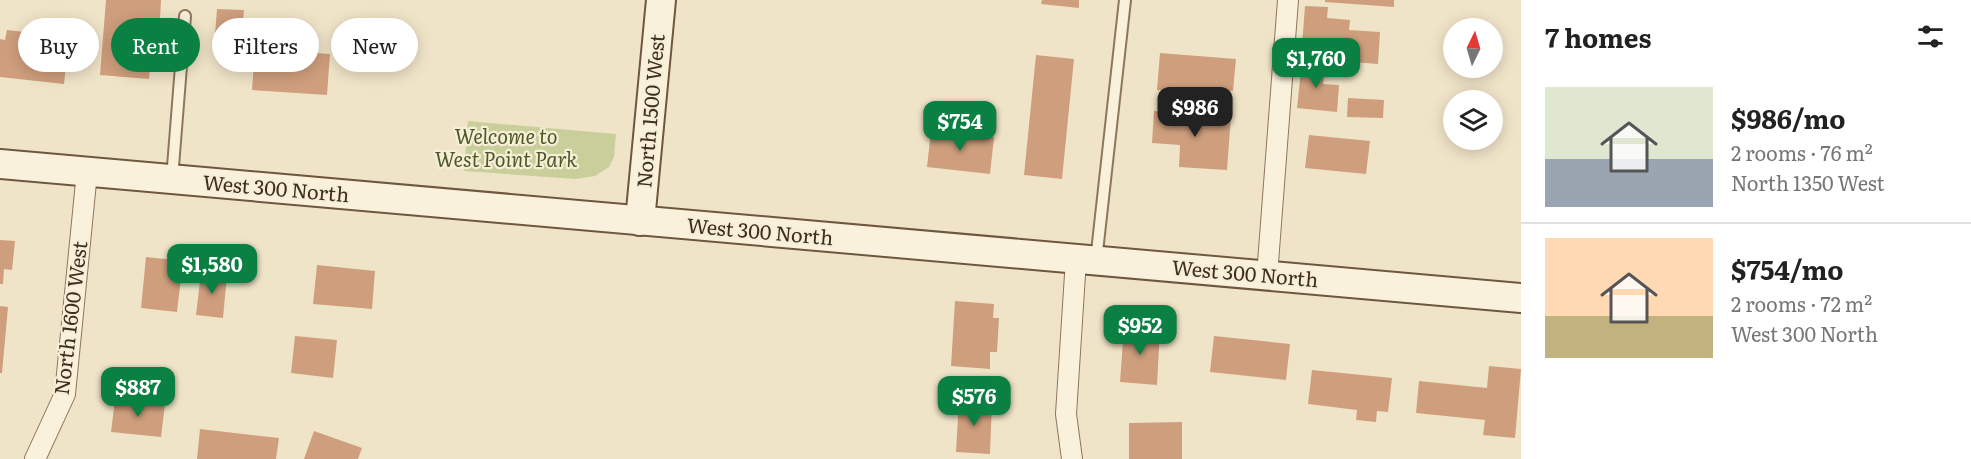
<!DOCTYPE html>
<html lang="en">
<head>
<meta charset="utf-8">
<style>
	:root { --surface:#fff; --page:#f2f2f2; --text:#222; --muted:#767676; --line:#e0e0e0; --accent:#0b8043 }
	body { margin:0; font-family:Literata,serif; background:var(--page); color:var(--text); height:100vh; display:flex; flex-direction:column; font-size:22px; white-space:nowrap }
	* { box-sizing:border-box; margin:0 }
	p { font-size:20px; color:var(--muted) }
	.icon { flex:none; width:33px; height:33px; fill:none; stroke:currentColor; stroke-width:2; stroke-linecap:round; stroke-linejoin:round }
	.map { position:relative; flex:1; overflow:hidden }
	.sheet { display:flex; flex-direction:column; background:var(--surface); width:450px }
	.sheet>* { flex:none }
	.top-card { position:absolute; left:18px; top:18px; width:570px; height:54px; display:flex; gap:12px }
	.needle { width:39px; rotate:5deg }
	.fabs { position:absolute; left:1443px; top:18px; display:grid; gap:12px }
	.fabs a { display:grid; place-items:center; width:60px; height:60px; border-radius:50%; background:var(--surface); box-shadow:0 3px 15px #0003; font-size:30px }
	.price { position:absolute; translate:-50% -51px; padding:0 14px; border-radius:12px; background:var(--accent); color:#fff; font-size:20px; line-height:39px; filter:drop-shadow(0 2px 3px #0008) }
	.price::after { content:''; position:absolute; left:50%; top:36px; width:18px; height:14px; margin-left:-9px; background:inherit; clip-path:polygon(0 0,100% 0,50% 100%) }
	.price.current { background:#222; color:#fff }
	ul { padding:0; list-style:none }
	li { display:flex; align-items:center; gap:18px; height:150px; padding:0 24px }
	li+li { border-top:2px solid var(--line) }
	li span { display:grid; place-items:center; flex:none; width:168px; height:120px; border-radius:0px; color:#555 }
	li>.icon { margin-inline-start:auto }
	span .icon { width:72px; height:72px; fill:#fffc; stroke-width:1 }
	li b { font-size:26px }
	h2 { display:flex; justify-content:space-between; align-items:center; height:72px; padding:0 24px; font-size:26px }
	.chip { padding:0 21px; border-radius:27px; background:var(--surface); box-shadow:0 3px 15px #0003; font-size:21px; line-height:54px }
	.chip.current { background:var(--accent); color:#fff }
	main { display:flex; flex:1; min-height:0 }
	.map>svg:first-child { display:block }
	.green { fill:#c9cf9b }
	.building { fill:#cf9f7d }
	.lines { fill:none; stroke-linecap:round; stroke-linejoin:round }
	.lane-casing { stroke:#8d765c; stroke-width:14 }
	.street-casing { stroke:#8d765c; stroke-width:22 }
	.secondary-casing { stroke:#6f573f; stroke-width:32 }
	.lane { stroke:#faf1dc; stroke-width:10 }
	.street { stroke:#faf1dc; stroke-width:20 }
	.secondary { stroke:#faf1dc; stroke-width:28 }
	.labels { text-anchor:middle; stroke-width:4.5; stroke-linejoin:round; paint-order:stroke }
	.street-label { font-size:20px; fill:#3d2e20; stroke:#f7eed8 }
	.park-label { font-size:20px; font-style:italic; fill:#4d5a26; stroke:#f7eed8 }
</style>
</head>
<body>
<main>
<div class="map">
<svg width="1521" height="459" viewBox="0 0 1521 459">
	<rect width="100%" height="100%" fill="#f0e4c8"/>
	<path class="green" d="M468,121L616,134L614,157L609,167L595,176L575,179L464,171Z"/>
	<g class="building">
		<path d="M106,0H161L159,38L128,36L127,54L151,56L149,79L100,75Z"/>
		<path d="M1042,0H1079V8L1041,4Z"/>
		<path d="M1325,0H1394V7L1325,2Z"/>
		<path d="M1305,6L1328,7L1327,18L1350,20L1349,30L1380,32L1378,64L1301,58Z"/>
		<path d="M217,9L244,10L242,31L230,30V36L215,35Z"/>
		<path d="M7,30L42,34L41,43L68,46L64,84L0,77V39L5,40Z"/>
		<path d="M255,49L330,54L327,95L252,90Z"/>
		<path d="M1160,53L1236,59L1233,91L1218,90V94L1157,90Z"/>
		<path d="M1036,55L1074,59L1062,179L1024,175Z"/>
		<path d="M1302,61L1326,63L1323,84L1339,85L1337,112L1297,108Z"/>
		<path d="M1348,98L1384,100L1383,118L1347,117Z"/>
		<path d="M1154,111L1231,116L1227,170L1179,167L1180,145L1152,143Z"/>
		<path d="M931,130L994,137L990,174L927,167Z"/>
		<path d="M1309,135L1370,141L1366,174L1305,168Z"/>
		<path d="M0,240L15,241L12,270L4,269L3,284H0Z"/>
		<path d="M146,257L183,261L177,312L141,308Z"/>
		<path d="M317,265L375,271L372,309L313,304Z"/>
		<path d="M201,272L227,275L223,318L196,315Z"/>
		<path d="M955,301L994,304L993,318H999L997,352H990V369L951,366Z"/>
		<path d="M0,306L8,307L2,373H0Z"/>
		<path d="M1124,327L1160,329L1157,385L1120,382Z"/>
		<path d="M295,336L337,340L333,378L291,373Z"/>
		<path d="M1214,336L1290,344L1286,380L1210,372Z"/>
		<path d="M1489,366L1521,369L1515,438L1483,435L1485,420L1416,413L1419,381L1487,388Z"/>
		<path d="M1312,370L1392,378L1388,412L1377,411L1376,422L1356,420L1357,410L1308,404Z"/>
		<path d="M115,399L165,404L161,437L111,432Z"/>
		<path d="M959,400L992,401L990,454L956,452Z"/>
		<path d="M1182,422V459H1129V423Z"/>
		<path d="M200,429L279,438L276,459H197Z"/>
		<path d="M314,431L362,448L358,459H304Z"/>
	</g>
	<g class="lines">
		<g class="lane-casing">
			<g id="lane">
				<path d="M172,179L185,16"/>
				<path d="M1096,261L1125,0"/>
			</g>
		</g>
		<g class="street-casing">
			<g id="street">
				<path d="M1267,276L1288,0"/>
				<path d="M35,459L65,394L87,172"/>
				<path d="M1072,459L1066,414L1076,259"/>
			</g>
		</g>
		<g class="secondary-casing">
			<g id="secondary">
				<path d="M0,164L1521,298"/>
				<path d="M640,221L661,0"/>
			</g>
		</g>
		<use href="#lane" class="lane"/>
		<use href="#street" class="street"/>
		<use href="#secondary" class="secondary"/>
	</g>
	<g class="labels">
		<g class="street-label">
			<text transform="translate(651 111) rotate(-85)" y="7">North 1500 West</text>
			<text transform="translate(276 189) rotate(5)" y="7">West 300 North</text>
			<text transform="translate(760 232) rotate(5)" y="7">West 300 North</text>
			<text transform="translate(1245 274) rotate(5)" y="7">West 300 North</text>
			<text transform="translate(71 318) rotate(-83)" y="7">North 1600 West</text>
		</g>
		<g class="park-label">
			<text x="506" y="144">Welcome to<tspan x="506" dy="23">West Point Park</tspan></text>
		</g>
	</g>
</svg>
<div class="fabs">
<a><svg class="needle" viewBox="-14 -14 28 28"><path d="M0-13l5 13h-10z" fill="#e53935"/><path d="M0 13l5-13h-10z" fill="#767676"/></svg></a>
<a><svg class="icon" aria-label="layers" viewBox="0 0 24 24"><path d="M12 4l9 5-9 5-9-5zM3 14l9 5 9-5"/></svg></a>
</div>
<b class="price" style="left:1316px;top:89px">$1,760</b>
<b class="price current" style="left:1195px;top:138px">$986</b>
<b class="price" style="left:960px;top:152px">$754</b>
<b class="price" style="left:212px;top:295px">$1,580</b>
<b class="price" style="left:1140px;top:356px">$952</b>
<b class="price" style="left:138px;top:418px">$887</b>
<b class="price" style="left:974px;top:427px">$576</b>
<div class="top-card">
<a class="chip">Buy</a>
<a class="chip current">Rent</a>
<a class="chip">Filters</a>
<a class="chip">New</a>
</div>
</div>
<section class="sheet">
<h2>7 homes<svg class="icon" aria-label="filters" viewBox="0 0 24 24"><path d="M4 7h16M4 17h16"/><circle cx="9" cy="7" r="2"/><circle cx="15" cy="17" r="2"/></svg></h2>
<ul>
<li><span style="background:linear-gradient(#dfe7d0 60%,#9aa5b1 0)"><svg class="icon" aria-label="home" viewBox="0 0 24 24"><path d="M3 11l9-7 9 7M6 9v11h12V9"/></svg></span><div><b>$986/mo</b><p>2 rooms · 76 m²</p><p>North 1350 West</p></div></li>
<li><span style="background:linear-gradient(#ffd9b3 65%,#c2b280 0)"><svg class="icon" aria-label="home" viewBox="0 0 24 24"><path d="M3 11l9-7 9 7M6 9v11h12V9"/></svg></span><div><b>$754/mo</b><p>2 rooms · 72 m²</p><p>West 300 North</p></div></li>
</ul>
</section>
</main>
</body>
</html>
